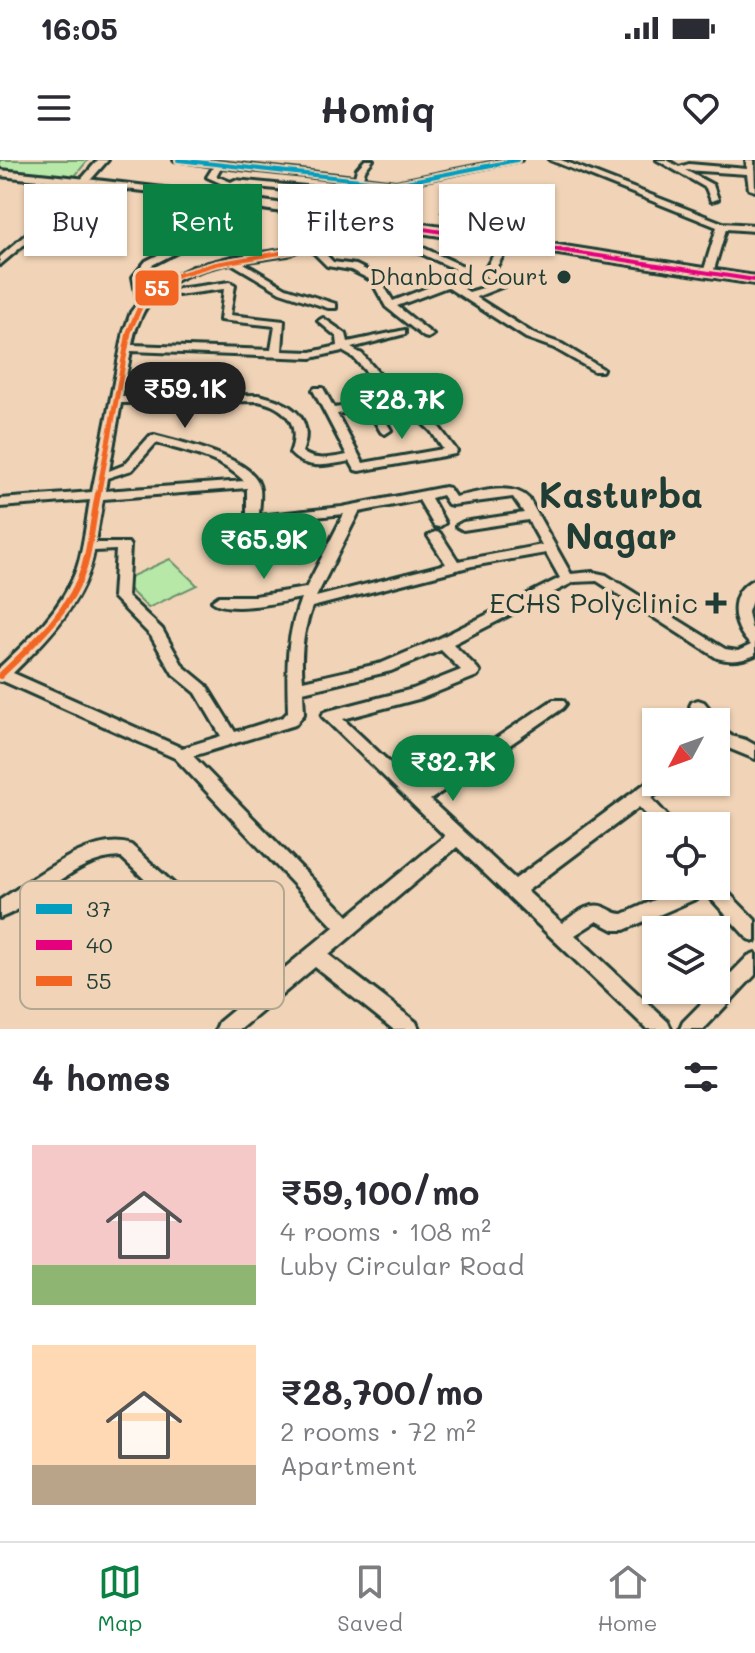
<!DOCTYPE html>
<html lang="en">
<head>
<meta charset="utf-8">
<style>
	:root { --surface:#fff; --page:#f7f7f7; --text:#2b2b33; --muted:#7c7c81; --line:#e1e1e2; --accent:#0b8043 }
	body { margin:0; font-family:Mali,sans-serif; background:var(--page); color:var(--text); height:100vh; display:flex; flex-direction:column; font-size:30px; white-space:nowrap }
	* { box-sizing:border-box; margin:0 }
	p { font-size:26px; color:var(--muted) }
	.icon { flex:none; width:44px; height:44px; fill:none; stroke:currentColor; stroke-width:2; stroke-linecap:round; stroke-linejoin:round }
	.map { position:relative; height:869px; overflow:hidden }
	.panel { display:flex; flex-direction:column; background:var(--surface); flex:1 }
	.panel>* { flex:none }
	.banner { position:absolute; left:24px; top:24px; width:708px; height:72px; display:flex; gap:16px }
	.needle { width:52px; rotate:229deg }
	.tools { position:absolute; left:642px; top:548px; display:grid; gap:16px }
	.tools a { display:grid; place-items:center; width:88px; height:88px; border-radius:0px; background:var(--surface); box-shadow:0 2px 6px #0004; font-size:40px }
	.price { position:absolute; translate:-50% -68px; padding:0 18px; border-radius:28px; background:var(--accent); color:#fff; font-size:26px; line-height:52px; filter:drop-shadow(0 2px 4px #0008) }
	.price::after { content:''; position:absolute; left:50%; top:48px; width:24px; height:18px; margin-left:-12px; background:inherit; clip-path:polygon(0 0,100% 0,50% 100%) }
	.price.selected { background:#222; color:#fff }
	ul { padding:0; list-style:none }
	li { display:flex; align-items:center; gap:24px; height:200px; padding:0 32px }
	li span { display:grid; place-items:center; flex:none; width:224px; height:160px; border-radius:0px; color:#555 }
	li>.icon { margin-inline-start:auto }
	span .icon { width:96px; height:96px; fill:#fffc; stroke-width:1 }
	li b { font-size:34px }
	h2 { display:flex; justify-content:space-between; align-items:center; height:96px; padding:0 32px; font-size:34px }
	.pill { padding:0 28px; border-radius:0px; background:var(--surface); box-shadow:0 2px 6px #0004; font-size:28px; line-height:72px }
	.pill.selected { background:var(--accent); color:#fff }
	.status { display:flex; justify-content:space-between; align-items:center; height:56px; padding:0 40px; background:var(--surface); direction:ltr }
	.status svg { height:22px; fill:currentColor }
	header { display:flex; justify-content:space-between; align-items:center; height:104px; padding:0 32px; background:var(--surface); font-size:36px; font-weight:800 }
	.menu { display:flex; justify-content:space-around; align-items:center; height:112px; border-top:2px solid var(--line); background:var(--surface); font-size:22px; color:var(--muted) }
	.menu a { display:grid; justify-items:center; gap:4px }
	.menu .selected { color:var(--accent) }
	.map>svg:first-child { display:block }
	.green { fill:#b8e8a7; stroke:#6c926e; stroke-width:2 }
	.lines { fill:none; stroke-linecap:round; stroke-linejoin:round }
	.minor-casing { stroke:#1f3d34; stroke-width:6 }
	.major-casing { stroke:#1f3d34; stroke-width:6 }
	.highway-casing { stroke:#1f3d34; stroke-width:6 }
	.minor { fill:#f1d4b7; fill-rule:evenodd }
	.major { fill:#f1d4b7; fill-rule:evenodd }
	.highway { fill:#f1d4b7; fill-rule:evenodd }
	.bus-1-casing { stroke:#f1d4b7; stroke-width:8 }
	.bus-2-casing { stroke:#f1d4b7; stroke-width:8 }
	.bus-3-far2-casing { stroke:#f1d4b7; stroke-width:8 }
	.bus-3-far1-casing { stroke:#f1d4b7; stroke-width:10 }
	.bus-3-casing { stroke:#f1d4b7; stroke-width:12 }
	.bus-1 { stroke:#039ebf; stroke-width:4 }
	.bus-2 { stroke:#e5007d; stroke-width:4 }
	.bus-3-far2 { stroke:#f26522; stroke-width:4 }
	.bus-3-far1 { stroke:#f26522; stroke-width:5 }
	.bus-3 { stroke:#f26522; stroke-width:6 }
	.poi-dot { fill:#1f3d34; stroke:#f1d4b7; stroke-width:3 }
	.labels { text-anchor:middle; stroke-width:8; stroke-linejoin:round; paint-order:stroke }
	.far-poi-label { font-size:24px; fill:#1f3d34; stroke:#f1d4b7; text-anchor:end }
	.poi-label { font-size:28px; fill:#1f3d34; stroke:#f1d4b7; text-anchor:end }
	.district-label { font-size:36px; font-weight:bold; fill:#1f3d34; stroke:#f1d4b7 }
	.key { fill:#f1d4b7; stroke:#b2a790; stroke-width:2 }
	.key-label { font-size:22px; fill:#1f3d34 }
	.line-badge { stroke:#f1d4b7; stroke-width:3 }
	.badge-label { font-size:22px; text-anchor:middle; font-weight:bold; fill:#fff }
</style>
</head>
<body>
<div class="status"><b>16:05</b><svg viewBox="0 0 49 12"><path d="M0 12V9h3v3zM5 12V6h3v6zM10 12V3h3v9zM15 12V0h3v12zM26 1h20v11H26zM47 4h2v5h-2z"/></svg></div>
<header><svg class="icon" aria-label="menu" viewBox="0 0 24 24"><path d="M4 6h16M4 12h16M4 18h16"/></svg>Homiq<svg class="icon" aria-label="heart" viewBox="0 0 24 24"><path d="M12 20l-8-8c-3-5 5-10 8-4 3-6 11-1 8 4z"/></svg></header>
<div class="map">
<svg width="755" height="869" viewBox="0 0 755 869">
	<rect width="100%" height="100%" fill="#f1d4b7"/>
	<filter id="ink" filterUnits="userSpaceOnUse"><feTurbulence type="fractalNoise" baseFrequency=".0125" numOctaves="2"/><feDisplacementMap in="SourceGraphic" scale="16" xChannelSelector="R" yChannelSelector="G"/><feConvolveMatrix kernelMatrix="1 2 1 2 8 2 1 2 1" color-interpolation-filters="sRGB"/></filter>
	<g filter="url(#ink)">
		<g class="green">
			<path d="M0,0H88L75,16L0,10Z"/>
			<path d="M469,25L539,34L548,36L531,65L441,52Z"/>
			<path d="M170,399L197,425L148,448L121,421Z"/>
		</g>
		<g class="lines">
			<g class="minor-casing">
				<g id="minor">
					<path d="M174,0L219,2L355,17L357,9L365,0H373L365,10L363,18L396,22L505,0H521L396,26L221,7L216,16L231,22L235,20L357,32L360,29H366V33L337,58L334,57V53L352,37L237,25L219,41L215,38L227,26L207,17L214,6Z"/>
					<path d="M550,0H561L723,63L755,65V71L726,69L713,113L705,115L703,113L717,67Z"/>
					<path d="M657,0H667L679,7L689,4L747,9L746,0H754L755,31L749,29L747,14L685,10L713,25L718,39L711,41L706,28Z"/>
					<path d="M79,22L86,24L61,53L0,105V97L55,49Z"/>
					<path d="M237,37L241,40L240,42L199,81L152,105L143,117L146,133L158,123L193,107L232,97L289,89L331,57L335,60L334,62L313,81L333,102L356,105L378,116L393,141L445,121L455,114V109L387,78L389,63L396,65L395,75L463,106L465,115L455,123L469,132L493,125L483,113L501,82L506,79L511,82L493,113L504,126L476,137L534,174L562,184L603,209L602,211H594L554,188L526,178L447,127L397,146L433,175L428,178L424,177L386,147L371,120L351,110L327,106L307,86L288,95L242,102L286,128L336,144V148H328L280,132L231,103C179,113 142,129 132,185L271,190L275,166L220,160L224,129L178,135L173,132L178,129L230,122L235,125L230,155L284,161L282,191L311,192L338,186L337,177L318,161L323,158L346,174L348,182L405,170V174L351,188L362,194L380,215V219H372L354,198L342,191L311,198L131,191L122,237L258,235C289,241 316,257 302,292C315,302 331,298 347,295L313,230L315,228H323L334,248L438,233L442,234V238L414,243L439,267L457,291L455,294L359,311L355,310L350,301C329,305 306,311 290,293C301,265 287,247 258,241L121,243L109,311L124,305L150,276L154,275C179,282 251,297 259,325C262,334 259,347 259,356L342,347L445,327L449,328L455,337C478,333 512,321 529,339L571,414L592,412L606,415L725,489L738,491L751,485C731,468 726,431 755,419V432L748,452L751,467L755,472V495C742,501 731,502 717,498L597,421L574,422L453,484L477,508L480,512L477,516L422,538L343,559L419,630L553,540H563L566,544L563,548L430,640L515,719L654,617H656V622H668L666,627L651,638L677,666H657L639,647L527,731L562,763C574,755 589,741 604,747C612,750 614,754 623,754L686,726H716L717,721L755,760V781L748,779L707,734L624,770H614L597,761L575,775L668,862L671,869H647L457,687L329,795L416,862L419,869H393L315,807L241,869H216L219,862L260,828L121,697C71,698 42,743 0,758V740C32,720 92,671 131,685L275,816L334,767L175,598L3,521H0V507C30,479 63,448 77,408C84,387 86,362 90,340L0,347V339L92,332L124,172L131,152L138,143L133,117L146,101L193,77ZM403,245L431,271L443,289L363,303L337,254L368,250L381,272L385,274L391,270L378,248ZM156,283C186,292 222,298 244,321L105,331L107,318L132,310ZM247,328V361L248,364L344,354L306,428L255,436H219L212,441C227,454 281,442 301,438C285,480 287,509 288,552L283,557L235,572L206,525L183,506L162,469L127,436L130,386L128,383H95L103,339ZM442,335L448,344L452,345L513,337L524,353L463,362L456,366L463,370L528,360L542,385L458,401L440,373L435,372L428,376L446,404L316,437L359,352L419,340L434,366L439,367L445,363L431,338ZM116,390L113,437L151,476L173,514L196,533L221,576L182,588L13,513C48,479 85,441 94,391ZM546,393L560,418L438,479L382,503L303,521C300,495 303,471 312,447L472,406ZM441,490L461,510L413,529L324,552L322,556L445,676L348,756L193,596L295,565L304,554L303,532L391,511Z"/>
					<path d="M698,540L704,542L731,576L746,580L755,585V599L728,588L716,594V562H702L690,546L692,542Z"/>
					<path d="M655,562H656V574L649,572L647,568L649,564Z"/>
					<path d="M755,793V815L704,869H680L683,862L748,796Z"/>
				</g>
			</g>
			<g class="major-casing">
				<path id="major" d="M98,0H108L85,26H79V22Z"/>
			</g>
			<g class="highway-casing">
				<path id="highway" d="M0,10C253,34 504,77 755,116V124L144,31L0,16Z"/>
			</g>
			<use href="#minor" class="minor"/>
			<use href="#major" class="major"/>
			<use href="#highway" class="highway"/>
			<g class="bus-1-casing">
				<path id="bus-1" d="M178,0L396,24L517,0"/>
			</g>
			<g class="bus-2-casing">
				<path id="bus-2" d="M339,56L755,120"/>
			</g>
			<g class="bus-3-far2-casing">
				<path id="bus-3-far2" d="M139,149L161,125L178,115L216,104L292,91L331,60"/>
			</g>
			<g class="bus-3-far1-casing">
				<path id="bus-3-far1" d="M98,336L129,172L140,147"/>
			</g>
			<g class="bus-3-casing">
				<path id="bus-3" d="M0,516C32,485 70,452 84,408C91,384 93,358 98,334"/>
			</g>
			<use href="#bus-1" class="bus-1"/>
			<use href="#bus-2" class="bus-2"/>
			<use href="#bus-3-far2" class="bus-3-far2"/>
			<use href="#bus-3-far1" class="bus-3-far1"/>
			<use href="#bus-3" class="bus-3"/>
		</g>
	</g>
	<g class="poi-dot">
		<circle cx="564" cy="117" r="8"/>
		<path d="M712 431h8v8h8v8h-8v8h-8v-8h-8v-8h8z"/>
	</g>
	<g class="labels">
		<g class="far-poi-label">
			<text x="548" y="125">Dhanbad Court</text>
		</g>
		<g class="poi-label">
			<text x="698" y="453">ECHS Polyclinic</text>
		</g>
		<g class="district-label">
			<text x="621" y="348">Kasturba<tspan x="621" dy="41">Nagar</tspan></text>
		</g>
	</g>
	<rect x="20" y="721" width="264" height="128" rx="12" class="key"/>
	<rect x="36" y="744" width="36" height="10" fill="#039ebf"/>
	<rect x="36" y="780" width="36" height="10" fill="#e5007d"/>
	<rect x="36" y="816" width="36" height="10" fill="#f26522"/>
	<g class="key-label">
		<text x="86" y="757">37</text>
		<text x="86" y="793">40</text>
		<text x="86" y="829">55</text>
	</g>
	<rect class="line-badge" x="134" y="109" width="46" height="38" rx="8" fill="#f26522"/>
	<g class="badge-label">
		<text x="157" y="136">55</text>
	</g>
</svg>
<div class="tools">
<a><svg class="needle" viewBox="-14 -14 28 28"><path d="M0-13l5 13h-10z" fill="#e53935"/><path d="M0 13l5-13h-10z" fill="#7c7c81"/></svg></a>
<a><svg class="icon" aria-label="locate" viewBox="0 0 24 24"><circle cx="12" cy="12" r="6"/><path d="M12 2v4M12 18v4M2 12h4M18 12h4"/></svg></a>
<a><svg class="icon" aria-label="layers" viewBox="0 0 24 24"><path d="M12 4l9 5-9 5-9-5zM3 14l9 5 9-5"/></svg></a>
</div>
<b class="price selected" style="left:185px;top:270px">₹59.1K</b>
<b class="price" style="left:402px;top:281px">₹28.7K</b>
<b class="price" style="left:264px;top:421px">₹65.9K</b>
<b class="price" style="left:453px;top:643px">₹32.7K</b>
<div class="banner">
<a class="pill">Buy</a>
<a class="pill selected">Rent</a>
<a class="pill">Filters</a>
<a class="pill">New</a>
</div>
</div>
<section class="panel">
<h2>4 homes<svg class="icon" aria-label="filters" viewBox="0 0 24 24"><path d="M4 7h16M4 17h16"/><circle cx="9" cy="7" r="2"/><circle cx="15" cy="17" r="2"/></svg></h2>
<ul>
<li><span style="background:linear-gradient(#f6c9c9 75%,#8fb573 0)"><svg class="icon" aria-label="home" viewBox="0 0 24 24"><path d="M3 11l9-7 9 7M6 9v11h12V9"/></svg></span><div><b>₹59,100/mo</b><p>4 rooms · 108 m²</p><p>Luby Circular Road</p></div></li>
<li><span style="background:linear-gradient(#ffd9b3 75%,#b9a48a 0)"><svg class="icon" aria-label="home" viewBox="0 0 24 24"><path d="M3 11l9-7 9 7M6 9v11h12V9"/></svg></span><div><b>₹28,700/mo</b><p>2 rooms · 72 m²</p><p>Apartment</p></div></li>
</ul>
</section>
<nav class="menu">
<a class="selected"><svg class="icon" aria-label="map" viewBox="0 0 24 24"><path d="M3 6l6-2 6 2 6-2v14l-6 2-6-2-6 2zM9 4v14M15 6v14"/></svg>Map</a>
<a><svg class="icon" aria-label="saved" viewBox="0 0 24 24"><path d="M7 4h10v16l-5-4-5 4z"/></svg>Saved</a>
<a><svg class="icon" aria-label="home" viewBox="0 0 24 24"><path d="M3 11l9-7 9 7M6 9v11h12V9"/></svg>Home</a>
</nav>
</body>
</html>
